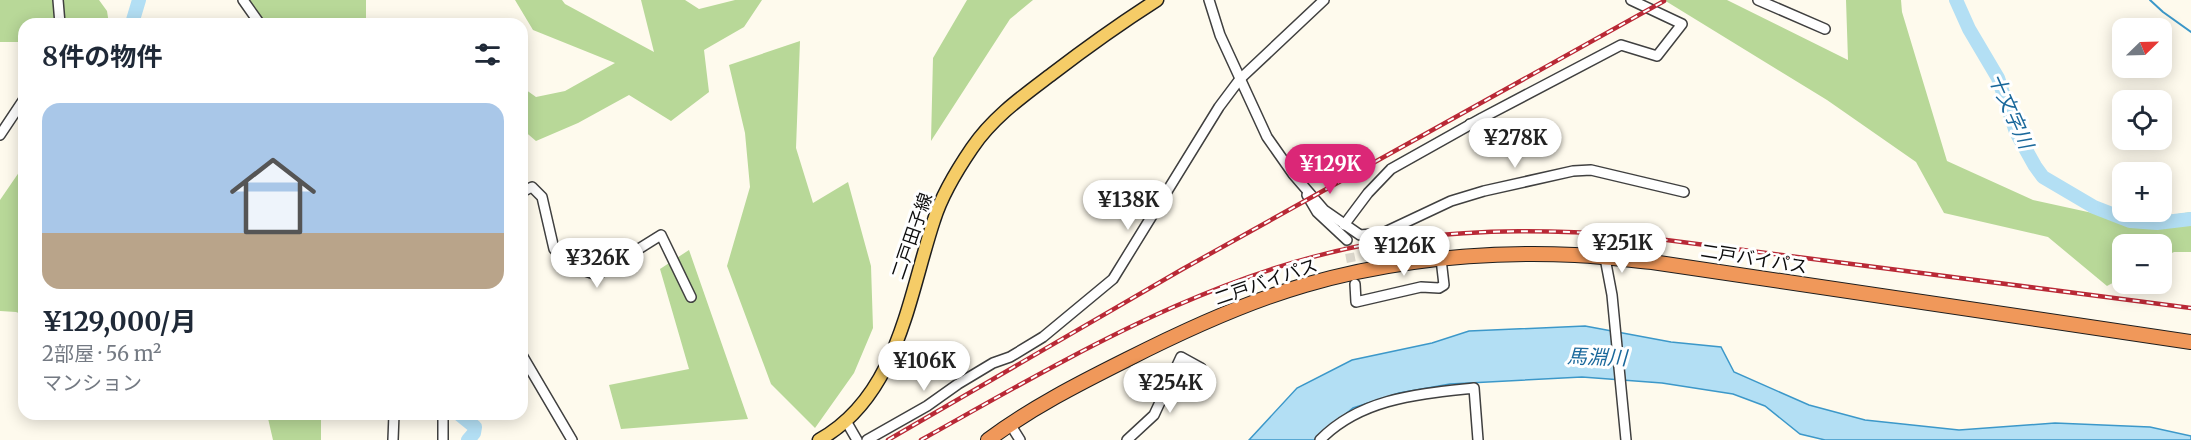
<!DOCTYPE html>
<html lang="ja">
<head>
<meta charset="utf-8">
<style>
	:root { --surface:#fff; --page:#f2f2f3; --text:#1f2937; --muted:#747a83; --accent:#db2777 }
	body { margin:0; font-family:Merriweather,"Noto Sans JP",serif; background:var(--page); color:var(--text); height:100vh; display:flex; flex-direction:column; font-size:22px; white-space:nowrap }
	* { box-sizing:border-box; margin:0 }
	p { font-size:20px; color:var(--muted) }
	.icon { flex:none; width:33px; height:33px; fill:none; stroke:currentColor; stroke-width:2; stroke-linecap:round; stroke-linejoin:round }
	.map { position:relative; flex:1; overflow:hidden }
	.side { position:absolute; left:18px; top:18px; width:510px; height:402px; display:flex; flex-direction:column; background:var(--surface); border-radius:18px; box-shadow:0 3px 15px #0003 }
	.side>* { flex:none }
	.needle { width:39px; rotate:67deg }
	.buttons { position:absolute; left:2112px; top:18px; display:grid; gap:12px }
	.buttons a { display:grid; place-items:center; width:60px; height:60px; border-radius:12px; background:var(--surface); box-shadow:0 3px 15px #0003; font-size:30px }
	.price { position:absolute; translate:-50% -51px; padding:0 14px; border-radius:21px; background:#fff; color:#222; font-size:20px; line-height:39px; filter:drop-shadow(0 2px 3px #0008) }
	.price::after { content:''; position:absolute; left:50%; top:36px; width:18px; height:14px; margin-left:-9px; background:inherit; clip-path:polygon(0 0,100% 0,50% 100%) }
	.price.on { background:var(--accent); color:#fff }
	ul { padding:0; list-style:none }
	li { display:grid; align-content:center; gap:12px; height:318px; padding:0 24px }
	li span { display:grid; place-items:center; height:186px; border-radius:18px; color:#555 }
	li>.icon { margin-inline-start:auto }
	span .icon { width:108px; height:108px; fill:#fffc; stroke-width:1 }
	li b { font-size:26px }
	h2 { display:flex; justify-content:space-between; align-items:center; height:72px; padding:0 24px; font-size:26px }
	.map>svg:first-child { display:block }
	.forest { fill:#b8d898 }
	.water { fill:#b3dff4; stroke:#3c98c9; stroke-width:1.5 }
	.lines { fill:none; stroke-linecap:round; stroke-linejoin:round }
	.stream { stroke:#3c98c9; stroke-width:2 }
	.river { stroke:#b3dff4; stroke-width:14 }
	.minor-tunnel { stroke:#dad6cb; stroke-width:9; stroke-dasharray:9 4.5; stroke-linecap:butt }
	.minor-casing { stroke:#404040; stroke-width:12 }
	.major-casing { stroke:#1e1e1e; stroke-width:15 }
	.highway-casing { stroke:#1e1e1e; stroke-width:16 }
	.minor { stroke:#fff; stroke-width:9 }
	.major { stroke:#f5cc67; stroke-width:12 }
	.highway { stroke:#f0985a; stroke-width:14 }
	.rail-casing { stroke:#b92936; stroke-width:4.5 }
	.rail { stroke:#fff; stroke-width:2; stroke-dasharray:7; stroke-linecap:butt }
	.labels { text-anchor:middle; stroke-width:6; stroke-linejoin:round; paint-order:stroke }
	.street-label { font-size:18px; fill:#0d0d0d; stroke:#fff }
	.water-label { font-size:20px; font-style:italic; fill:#1a689b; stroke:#fff }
</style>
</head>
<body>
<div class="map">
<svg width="2191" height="440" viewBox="0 0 2191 440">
	<rect width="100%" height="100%" fill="#fefaed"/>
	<g class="forest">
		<path d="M0,0H99L107,11L109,24H24V42H0Z"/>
		<path d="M248,0H366V24H252Z"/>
		<path d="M515,0H562L565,4L654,52L641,0H685L699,9L735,0H762L744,27L704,50L709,92L671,121L629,95L578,123L536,141L522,129V87L536,97L565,91L615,63L533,30Z"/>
		<path d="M967,0H1033L1010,19L931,141L933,58Z"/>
		<path d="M1664,0H1727L1848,60L1846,0H1901L1902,12L1947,161L2033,200L2129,221L2191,212V252H2174L2162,258V244H2122V278L2107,286L2048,237L1944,213L1916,162L1827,100Z"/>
		<path d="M800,41L796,148L813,203L848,182L871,266L873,328L854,373L815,428L771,384L727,266L750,187L745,133L729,65Z"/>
		<path d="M24,165V315L16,312L0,311V200Z"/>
		<path d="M689,250L748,419L621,429L609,385L689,369L660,269Z"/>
		<path d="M267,414H321V440H273Z"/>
	</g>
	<path class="water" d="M1585,326L1671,342L1721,347L1734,372L1809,405L1865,420L1959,430L2055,423L2150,427L2191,436V440H1825L1800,434L1765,406L1733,394L1662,383L1582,377L1450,384L1399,393L1353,408L1314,440H1249L1297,388L1352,360L1432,343L1469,331Z"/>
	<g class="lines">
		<path class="stream" d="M2150,0L2163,12L2191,32"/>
		<g class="river">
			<path d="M1956,0L1969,29L1998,78L2016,132L2035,166L2043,177L2094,207L2130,221L2157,223L2191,219"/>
			<path d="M133,24V20L139,0"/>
			<path d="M459,414L475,427L474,433L468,440"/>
		</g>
		<path class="minor-tunnel" d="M1347,240L1354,276"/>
		<g class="minor-casing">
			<g id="minor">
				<path d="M58,0L60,24"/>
				<path d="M243,0L260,24"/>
				<path d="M1209,0L1220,35L1267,137L1293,174L1324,210L1360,235L1383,233L1451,201L1484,191L1573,171L1591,170L1684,192"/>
				<path d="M1758,0L1825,29"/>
				<path d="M1470,124L1515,136"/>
				<path d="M0,135L24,99"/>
				<path d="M522,192L532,187L542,197L554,249L569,265L597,275L661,235L691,297"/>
				<path d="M1307,195L1317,212L1347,240"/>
				<path d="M1344,225L1368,193L1391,169L1482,118L1621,45L1657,56L1682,24L1631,0"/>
				<path d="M1605,258L1612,295L1626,440"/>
				<path d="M1355,284L1356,302L1421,287L1439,288L1444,285L1441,259"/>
				<path d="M522,355L572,440"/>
				<path d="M846,421L857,440"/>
				<path d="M1010,424L1020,440"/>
				<path d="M393,440L394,414"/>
				<path d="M443,440V417L446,414"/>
				<path d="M867,440L927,406L958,384L993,363L1010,357L1043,337L1113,279L1219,107L1240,79L1324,0"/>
				<path d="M1127,440L1154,415L1181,357L1201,368"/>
				<path d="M1320,440C1361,398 1419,394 1474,388L1478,440"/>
			</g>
		</g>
		<g class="major-casing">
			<path id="major" d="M819,440C898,396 908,298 934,220C942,194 957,170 972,148C993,117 1023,96 1052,74C1086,48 1121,23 1157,0"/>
		</g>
		<g class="highway-casing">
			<path id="highway" d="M988,440C1031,408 1078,384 1126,360C1183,331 1243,303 1305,285C1392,260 1485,251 1575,255C1600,256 1626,260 1652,262L2191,342"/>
		</g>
		<use href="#minor" class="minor"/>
		<use href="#major" class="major"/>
		<use href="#highway" class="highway"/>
		<g class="rail-casing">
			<g id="rail">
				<path d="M888,440L1181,270L1664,1"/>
				<path d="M921,440C1075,354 1232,259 1410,238C1485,229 1553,230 1628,235L2191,308"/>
			</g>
		</g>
		<use href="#rail" class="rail"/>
	</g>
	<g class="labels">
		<g class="street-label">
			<text transform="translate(912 236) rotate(-71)" y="6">二戸田子線</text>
			<text transform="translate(1754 259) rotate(9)" y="6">二戸バイパス</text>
			<text transform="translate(1266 282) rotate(-19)" y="6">二戸バイパス</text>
		</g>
		<g class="water-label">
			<text transform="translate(2011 111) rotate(66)" y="7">十文字川</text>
			<text transform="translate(1597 357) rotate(2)" y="7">馬淵川</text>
		</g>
	</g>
</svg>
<div class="buttons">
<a><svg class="needle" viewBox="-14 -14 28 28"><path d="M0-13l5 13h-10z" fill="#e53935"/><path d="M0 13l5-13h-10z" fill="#747a83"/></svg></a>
<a><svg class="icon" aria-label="locate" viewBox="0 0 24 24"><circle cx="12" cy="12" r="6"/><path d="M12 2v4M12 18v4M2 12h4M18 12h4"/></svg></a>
<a>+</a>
<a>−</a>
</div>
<b class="price" style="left:1515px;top:169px">¥278K</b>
<b class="price on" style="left:1330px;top:195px">¥129K</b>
<b class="price" style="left:1128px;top:231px">¥138K</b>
<b class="price" style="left:1622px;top:274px">¥251K</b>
<b class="price" style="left:1404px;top:277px">¥126K</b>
<b class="price" style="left:597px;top:289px">¥326K</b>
<b class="price" style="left:924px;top:392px">¥106K</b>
<b class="price" style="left:1170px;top:414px">¥254K</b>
<section class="side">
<h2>8件の物件<svg class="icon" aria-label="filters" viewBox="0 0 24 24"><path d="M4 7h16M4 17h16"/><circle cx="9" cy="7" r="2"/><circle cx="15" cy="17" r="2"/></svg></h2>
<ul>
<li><span style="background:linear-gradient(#a9c7e8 70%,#b9a48a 0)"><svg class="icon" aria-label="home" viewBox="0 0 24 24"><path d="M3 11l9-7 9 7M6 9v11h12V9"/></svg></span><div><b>¥129,000/月</b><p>2部屋 · 56 m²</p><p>マンション</p></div></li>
</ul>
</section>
</div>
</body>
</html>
